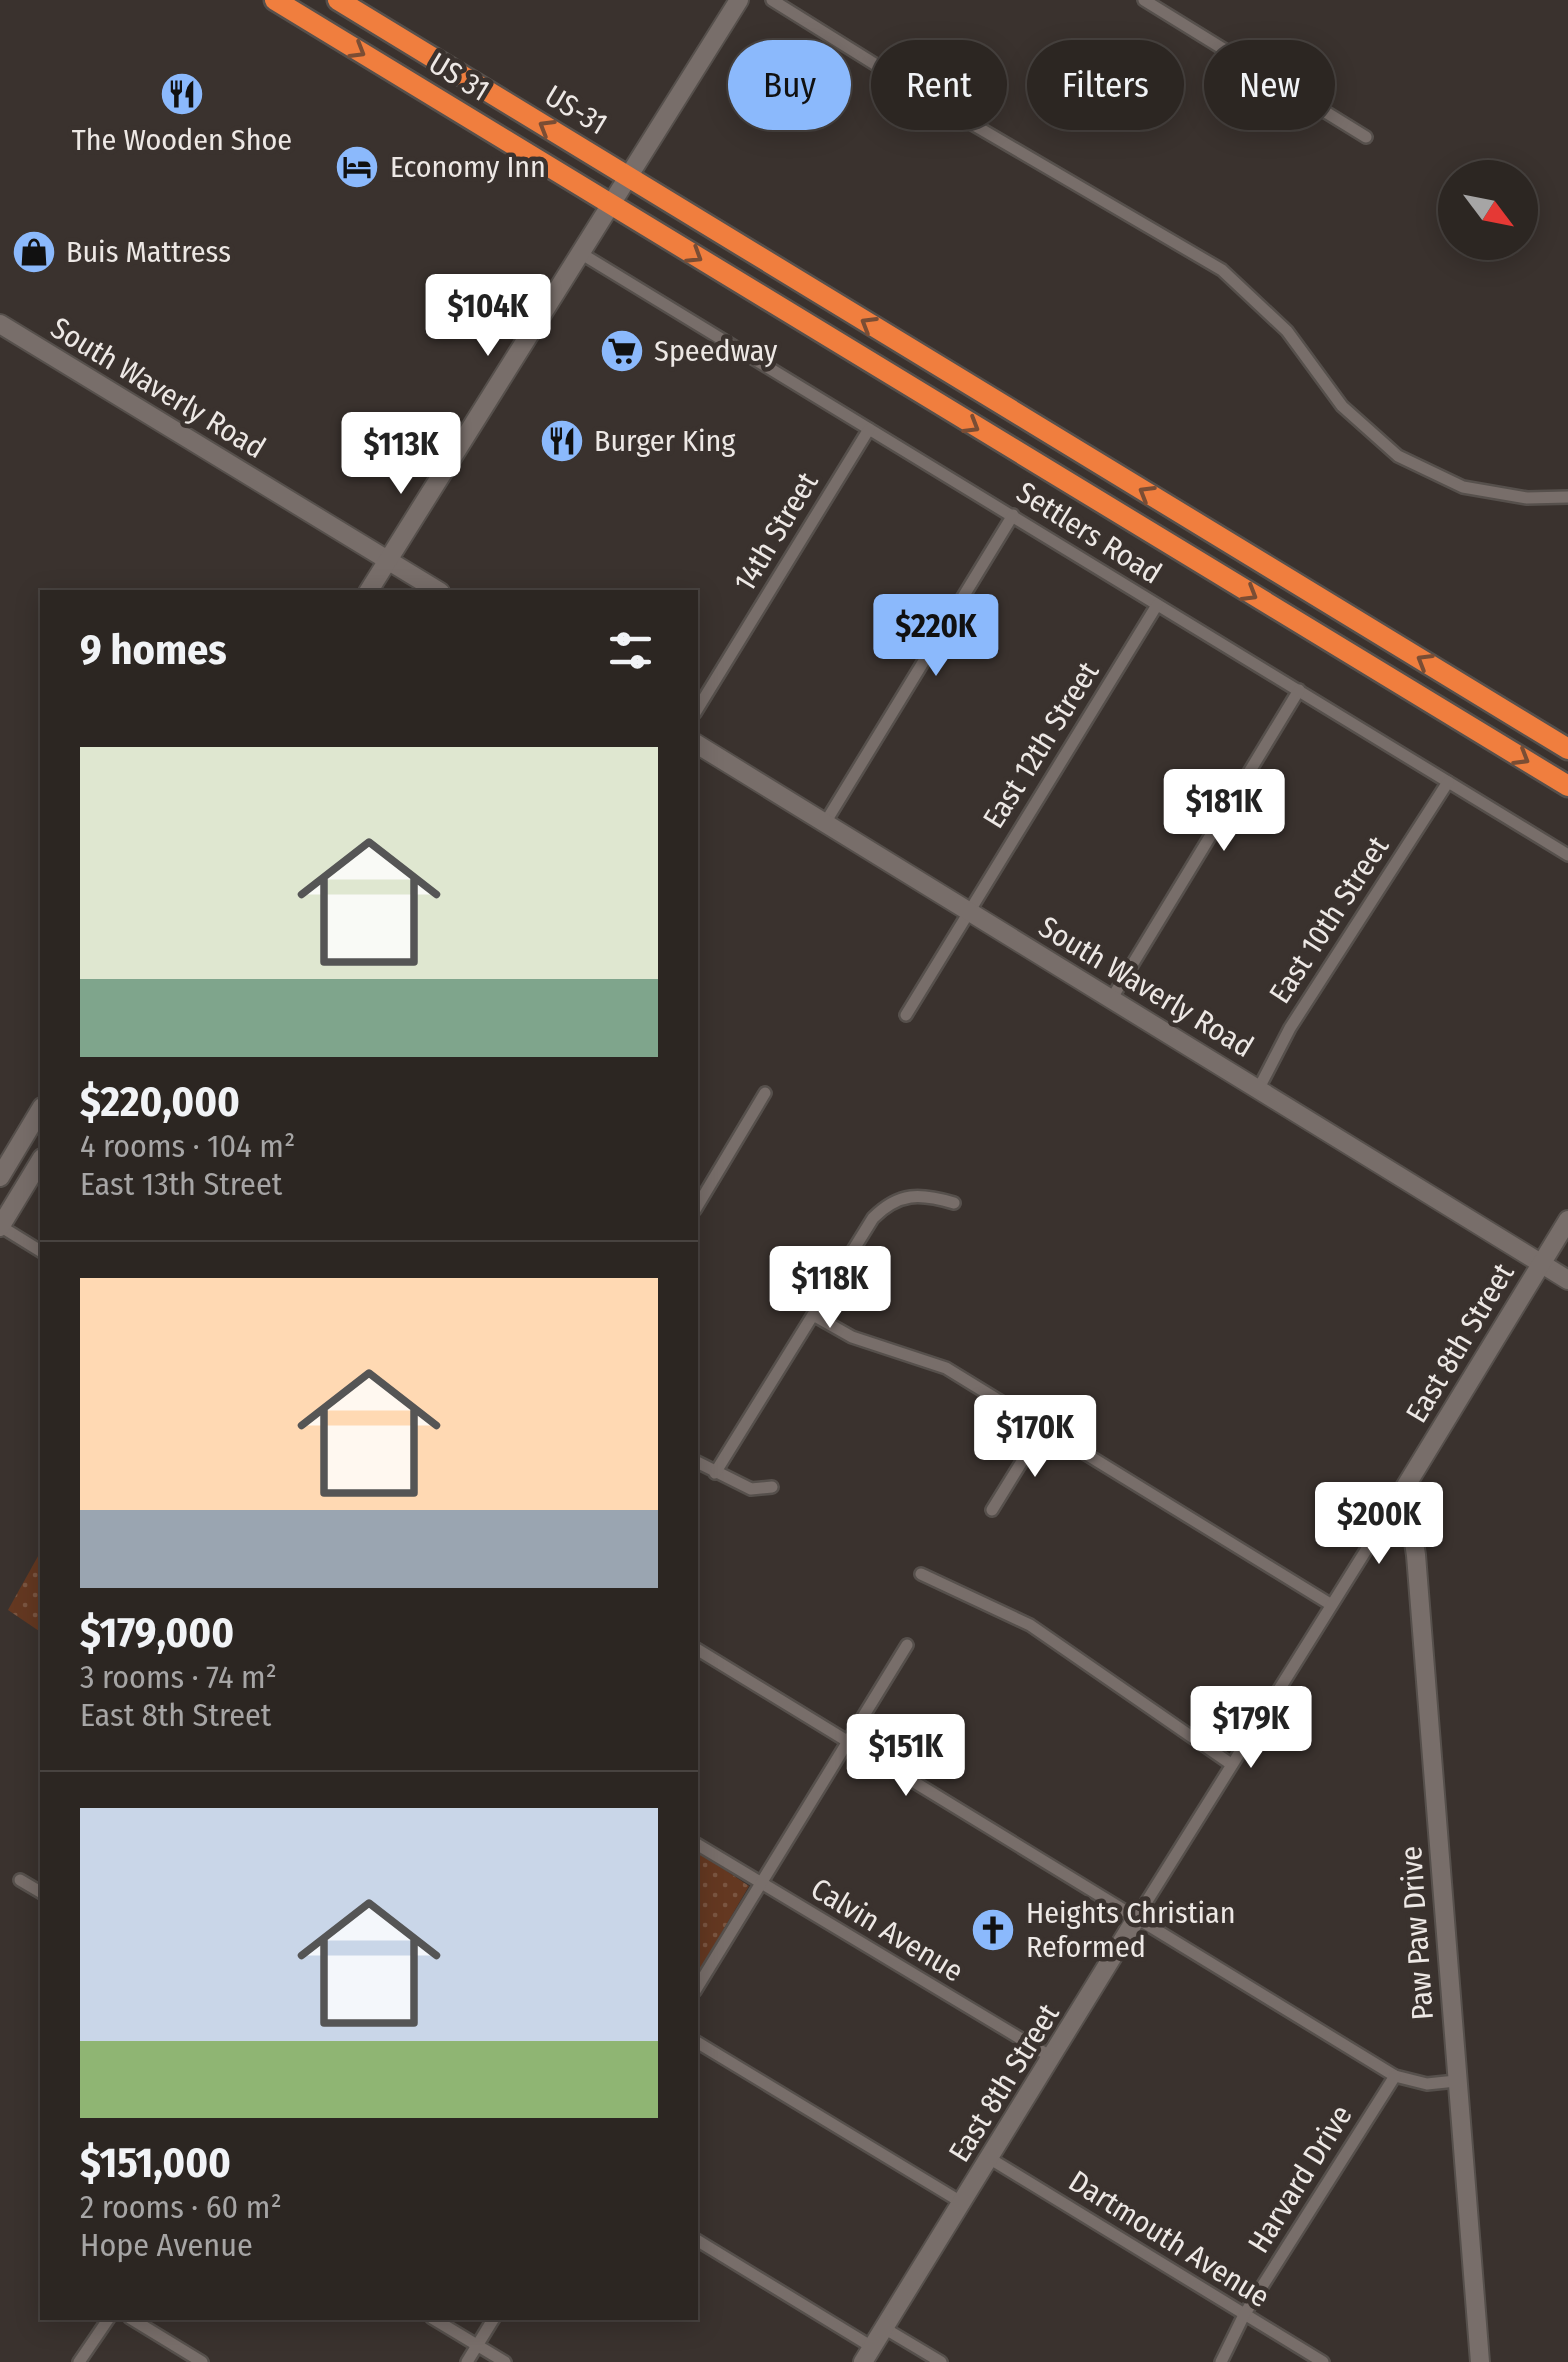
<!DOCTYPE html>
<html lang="en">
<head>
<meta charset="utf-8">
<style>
	:root { --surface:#2c2622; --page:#342e2a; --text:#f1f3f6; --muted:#a6a5a5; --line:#484340; --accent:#8bb9fc }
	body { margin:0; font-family:"Fira Sans Condensed",sans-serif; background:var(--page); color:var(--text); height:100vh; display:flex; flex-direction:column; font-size:38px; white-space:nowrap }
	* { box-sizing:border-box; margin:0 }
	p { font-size:32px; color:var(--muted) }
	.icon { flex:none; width:55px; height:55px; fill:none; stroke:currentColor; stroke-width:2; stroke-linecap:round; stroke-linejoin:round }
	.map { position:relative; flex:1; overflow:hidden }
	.sheet { position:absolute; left:40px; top:590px; width:658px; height:1730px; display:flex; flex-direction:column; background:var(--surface); border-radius:0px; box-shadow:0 5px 25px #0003,0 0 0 2px var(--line) }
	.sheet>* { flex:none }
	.top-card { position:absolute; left:728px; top:40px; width:690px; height:90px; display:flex; gap:20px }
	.needle { width:65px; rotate:122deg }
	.controls { position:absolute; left:1438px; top:160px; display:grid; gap:20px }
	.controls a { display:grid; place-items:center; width:100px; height:100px; border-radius:50%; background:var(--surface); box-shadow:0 5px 25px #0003,0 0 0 2px var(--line); font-size:50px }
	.price { position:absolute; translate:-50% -85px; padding:0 22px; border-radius:10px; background:#fff; color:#222; font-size:32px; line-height:65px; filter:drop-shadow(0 2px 5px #0008) }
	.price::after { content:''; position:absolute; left:50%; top:60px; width:30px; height:22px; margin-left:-15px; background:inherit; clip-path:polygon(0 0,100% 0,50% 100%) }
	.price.selected { background:var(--accent); color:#111 }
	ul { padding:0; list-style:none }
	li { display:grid; align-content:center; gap:20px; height:530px; padding:0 40px }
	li+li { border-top:2px solid var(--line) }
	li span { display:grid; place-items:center; height:310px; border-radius:0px; color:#555 }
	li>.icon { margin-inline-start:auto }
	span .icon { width:180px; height:180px; fill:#fffc; stroke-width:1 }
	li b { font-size:42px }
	h2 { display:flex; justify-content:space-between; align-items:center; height:120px; padding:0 40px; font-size:42px }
	.tag { padding:0 35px; border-radius:45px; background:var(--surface); box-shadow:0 5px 25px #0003,0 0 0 2px var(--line); font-size:35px; line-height:90px }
	.tag.selected { background:var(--accent); color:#111 }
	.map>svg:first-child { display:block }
	.park { fill:url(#park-dots) }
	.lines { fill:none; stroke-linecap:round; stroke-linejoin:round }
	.street-casing { stroke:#56504c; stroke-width:16 }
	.secondary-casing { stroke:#56504c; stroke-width:22 }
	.highway-casing { stroke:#56504c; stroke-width:25 }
	.street { stroke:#786e6a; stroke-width:11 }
	.secondary { stroke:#786e6a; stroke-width:18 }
	.highway { stroke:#f07e3e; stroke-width:20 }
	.oneway { stroke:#7a4d34 }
	.labels { text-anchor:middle; stroke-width:9; stroke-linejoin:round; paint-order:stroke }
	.street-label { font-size:30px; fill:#ede8e5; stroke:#3a322e }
	.poi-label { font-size:30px; fill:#ede8e5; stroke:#3a322e; text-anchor:start }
</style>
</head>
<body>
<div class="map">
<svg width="1568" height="2362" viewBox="0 0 1568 2362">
	<defs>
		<pattern id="park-dots" width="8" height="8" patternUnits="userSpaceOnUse" patternTransform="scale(2.5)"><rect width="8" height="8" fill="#643821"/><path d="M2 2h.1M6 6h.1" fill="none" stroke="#7a5541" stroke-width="1.8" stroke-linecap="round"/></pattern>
	</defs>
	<rect width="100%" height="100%" fill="#3a322e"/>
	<g class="park">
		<path d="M42,1549V1633L8,1610Z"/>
		<path d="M695,1850L749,1886L695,1978Z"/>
	</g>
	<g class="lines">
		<g class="street-casing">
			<g id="street">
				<path d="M772,0L950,111L1222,270L1287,331L1342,406L1398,456L1463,487L1527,498L1568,497"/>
				<path d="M1144,0L1366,137"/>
				<path d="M582,254L1568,855"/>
				<path d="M695,713L869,429"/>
				<path d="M825,823L1013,515"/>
				<path d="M1112,998L1299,690"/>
				<path d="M906,1015L1157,605"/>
				<path d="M1259,1088L1290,1028L1448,782"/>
				<path d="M695,1210L765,1093"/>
				<path d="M0,1226L42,1252"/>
				<path d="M815,1316L852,1337L946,1368L1330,1604"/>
				<path d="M695,1461L751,1489L772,1487"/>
				<path d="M715,1473L873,1218C899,1192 920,1193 954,1203"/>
				<path d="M992,1510L1042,1429"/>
				<path d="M921,1574L1030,1625L1231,1764"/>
				<path d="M695,1648L1395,2076L1427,2084L1456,2081"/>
				<path d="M695,1843L1053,2058"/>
				<path d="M20,1880L42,1893"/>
				<path d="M1137,1917L1393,1507"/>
				<path d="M695,1991L907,1645"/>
				<path d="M695,2041L961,2202"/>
				<path d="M989,2158L1323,2362"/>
				<path d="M695,2239L872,2347"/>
				<path d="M130,2318L202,2362"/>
				<path d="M432,2318L505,2362"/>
				<path d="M884,2328L941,2362"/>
				<path d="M79,2362L109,2318"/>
				<path d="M467,2362L494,2318"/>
				<path d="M1221,2362L1244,2315L1395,2076"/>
			</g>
		</g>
		<g class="secondary-casing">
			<g id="secondary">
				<path d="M0,324L440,592"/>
				<path d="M368,592L739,0"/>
				<path d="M695,743L1568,1280"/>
				<path d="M0,1177L42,1107"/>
				<path d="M0,1227L42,1158"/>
				<path d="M863,2362L1137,1917"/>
				<path d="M1480,2362L1416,1555L1412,1530L1393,1507L1568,1220"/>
			</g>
		</g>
		<g class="highway-casing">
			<g id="highway">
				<path d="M275,0L1568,786"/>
				<path d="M338,0L1568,749"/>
			</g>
		</g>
		<use href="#street" class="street"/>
		<use href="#secondary" class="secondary"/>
		<use href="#highway" class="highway"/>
	</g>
	<defs><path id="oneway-chevron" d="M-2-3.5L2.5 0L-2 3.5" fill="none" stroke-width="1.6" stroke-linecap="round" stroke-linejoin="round" transform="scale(2.5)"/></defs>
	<g class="oneway">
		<use href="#oneway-chevron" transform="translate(358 51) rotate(31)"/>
		<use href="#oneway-chevron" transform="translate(546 127) rotate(-149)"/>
		<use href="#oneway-chevron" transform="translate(695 256) rotate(32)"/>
		<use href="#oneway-chevron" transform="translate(868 324) rotate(-149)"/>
		<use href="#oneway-chevron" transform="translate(972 426) rotate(31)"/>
		<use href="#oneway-chevron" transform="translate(1146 493) rotate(-149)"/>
		<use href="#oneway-chevron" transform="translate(1250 594) rotate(31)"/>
		<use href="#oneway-chevron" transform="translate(1424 661) rotate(-149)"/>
		<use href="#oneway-chevron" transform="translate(1522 758) rotate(31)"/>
	</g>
	<defs>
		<g id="restaurant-disc" transform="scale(2.25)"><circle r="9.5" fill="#8bb9fc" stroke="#3a322e"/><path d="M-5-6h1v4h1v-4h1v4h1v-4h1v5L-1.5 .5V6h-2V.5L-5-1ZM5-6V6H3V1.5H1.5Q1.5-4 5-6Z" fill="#111"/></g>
		<g id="hotel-disc" transform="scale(2.25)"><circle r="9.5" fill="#8bb9fc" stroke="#3a322e"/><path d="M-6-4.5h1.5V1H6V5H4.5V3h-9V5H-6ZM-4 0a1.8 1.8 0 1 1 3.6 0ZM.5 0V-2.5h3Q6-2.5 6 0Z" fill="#111"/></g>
		<g id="shop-disc" transform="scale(2.25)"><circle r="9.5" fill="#8bb9fc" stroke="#3a322e"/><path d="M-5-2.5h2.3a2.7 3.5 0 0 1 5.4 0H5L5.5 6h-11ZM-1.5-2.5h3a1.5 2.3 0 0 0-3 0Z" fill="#111"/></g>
		<g id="supermarket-disc" transform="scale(2.25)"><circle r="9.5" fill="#8bb9fc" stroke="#3a322e"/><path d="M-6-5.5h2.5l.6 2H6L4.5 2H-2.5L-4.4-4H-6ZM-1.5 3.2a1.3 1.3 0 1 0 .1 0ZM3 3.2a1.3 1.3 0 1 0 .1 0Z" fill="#111"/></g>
		<g id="church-disc" transform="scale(2.25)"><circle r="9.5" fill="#8bb9fc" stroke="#3a322e"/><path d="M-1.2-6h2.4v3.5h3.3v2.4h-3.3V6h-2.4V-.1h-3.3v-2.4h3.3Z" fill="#111"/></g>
	</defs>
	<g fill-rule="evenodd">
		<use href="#restaurant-disc" x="182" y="94"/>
		<use href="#hotel-disc" x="357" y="167"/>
		<use href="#shop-disc" x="34" y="252"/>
		<use href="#supermarket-disc" x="622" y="351"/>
		<use href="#restaurant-disc" x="562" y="441"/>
		<use href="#church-disc" x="993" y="1930"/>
	</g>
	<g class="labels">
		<g class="street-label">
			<text transform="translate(459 77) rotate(31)" y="10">US 31</text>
			<text transform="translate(576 110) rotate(31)" y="10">US-31</text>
			<text transform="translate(158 388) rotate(31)" y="10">South Waverly Road</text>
			<text transform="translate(776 532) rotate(-59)" y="10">14th Street</text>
			<text transform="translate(1089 533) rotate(32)" y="10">Settlers Road</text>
			<text transform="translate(1041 745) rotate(-58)" y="10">East 12th Street</text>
			<text transform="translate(1329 920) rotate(-57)" y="10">East 10th Street</text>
			<text transform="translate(1146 987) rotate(31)" y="10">South Waverly Road</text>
			<text transform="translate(1460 1343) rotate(-59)" y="10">East 8th Street</text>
			<text transform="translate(887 1930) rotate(31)" y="10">Calvin Avenue</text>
			<text transform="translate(1417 1933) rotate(-94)" y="10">Paw Paw Drive</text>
			<text transform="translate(1004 2083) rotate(-58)" y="10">East 8th Street</text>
			<text transform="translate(1300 2179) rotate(-58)" y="10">Harvard Drive</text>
			<text transform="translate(1169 2239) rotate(32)" y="10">Dartmouth Avenue</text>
		</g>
		<g class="poi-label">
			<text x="182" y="150" text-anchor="middle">The Wooden Shoe</text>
			<text x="390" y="177">Economy Inn</text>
			<text x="66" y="262">Buis Mattress</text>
			<text x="654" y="361">Speedway</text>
			<text x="594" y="451">Burger King</text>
			<text x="1026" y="1923">Heights Christian<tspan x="1026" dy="34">Reformed</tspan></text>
		</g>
	</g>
</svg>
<div class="controls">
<a><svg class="needle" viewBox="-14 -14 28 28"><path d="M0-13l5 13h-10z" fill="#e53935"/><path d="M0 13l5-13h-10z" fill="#a6a5a5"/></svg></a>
</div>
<b class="price" style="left:488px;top:359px">$104K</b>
<b class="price" style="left:401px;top:497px">$113K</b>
<b class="price selected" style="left:936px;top:679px">$220K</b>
<b class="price" style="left:1224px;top:854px">$181K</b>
<b class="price" style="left:830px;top:1331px">$118K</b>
<b class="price" style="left:1035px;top:1480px">$170K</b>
<b class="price" style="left:1379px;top:1567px">$200K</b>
<b class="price" style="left:1251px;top:1771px">$179K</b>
<b class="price" style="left:906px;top:1799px">$151K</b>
<div class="top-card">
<a class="tag selected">Buy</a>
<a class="tag">Rent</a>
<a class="tag">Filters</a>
<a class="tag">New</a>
</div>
<section class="sheet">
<h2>9 homes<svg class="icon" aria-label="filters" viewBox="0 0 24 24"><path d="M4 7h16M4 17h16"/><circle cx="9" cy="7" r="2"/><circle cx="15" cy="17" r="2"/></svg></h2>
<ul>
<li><span style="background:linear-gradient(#dfe7d0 75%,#7fa58c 0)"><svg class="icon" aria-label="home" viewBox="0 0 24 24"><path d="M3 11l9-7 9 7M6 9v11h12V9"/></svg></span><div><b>$220,000</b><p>4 rooms · 104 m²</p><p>East 13th Street</p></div></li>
<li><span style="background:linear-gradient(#ffd9b3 75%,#9aa5b1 0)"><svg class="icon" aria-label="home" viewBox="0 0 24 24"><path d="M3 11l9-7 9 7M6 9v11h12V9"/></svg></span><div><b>$179,000</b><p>3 rooms · 74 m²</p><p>East 8th Street</p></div></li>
<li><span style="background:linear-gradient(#c9d6e8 75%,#8fb573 0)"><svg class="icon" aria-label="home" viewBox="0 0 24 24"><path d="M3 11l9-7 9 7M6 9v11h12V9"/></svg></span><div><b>$151,000</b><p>2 rooms · 60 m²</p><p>Hope Avenue</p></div></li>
</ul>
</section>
</div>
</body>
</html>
